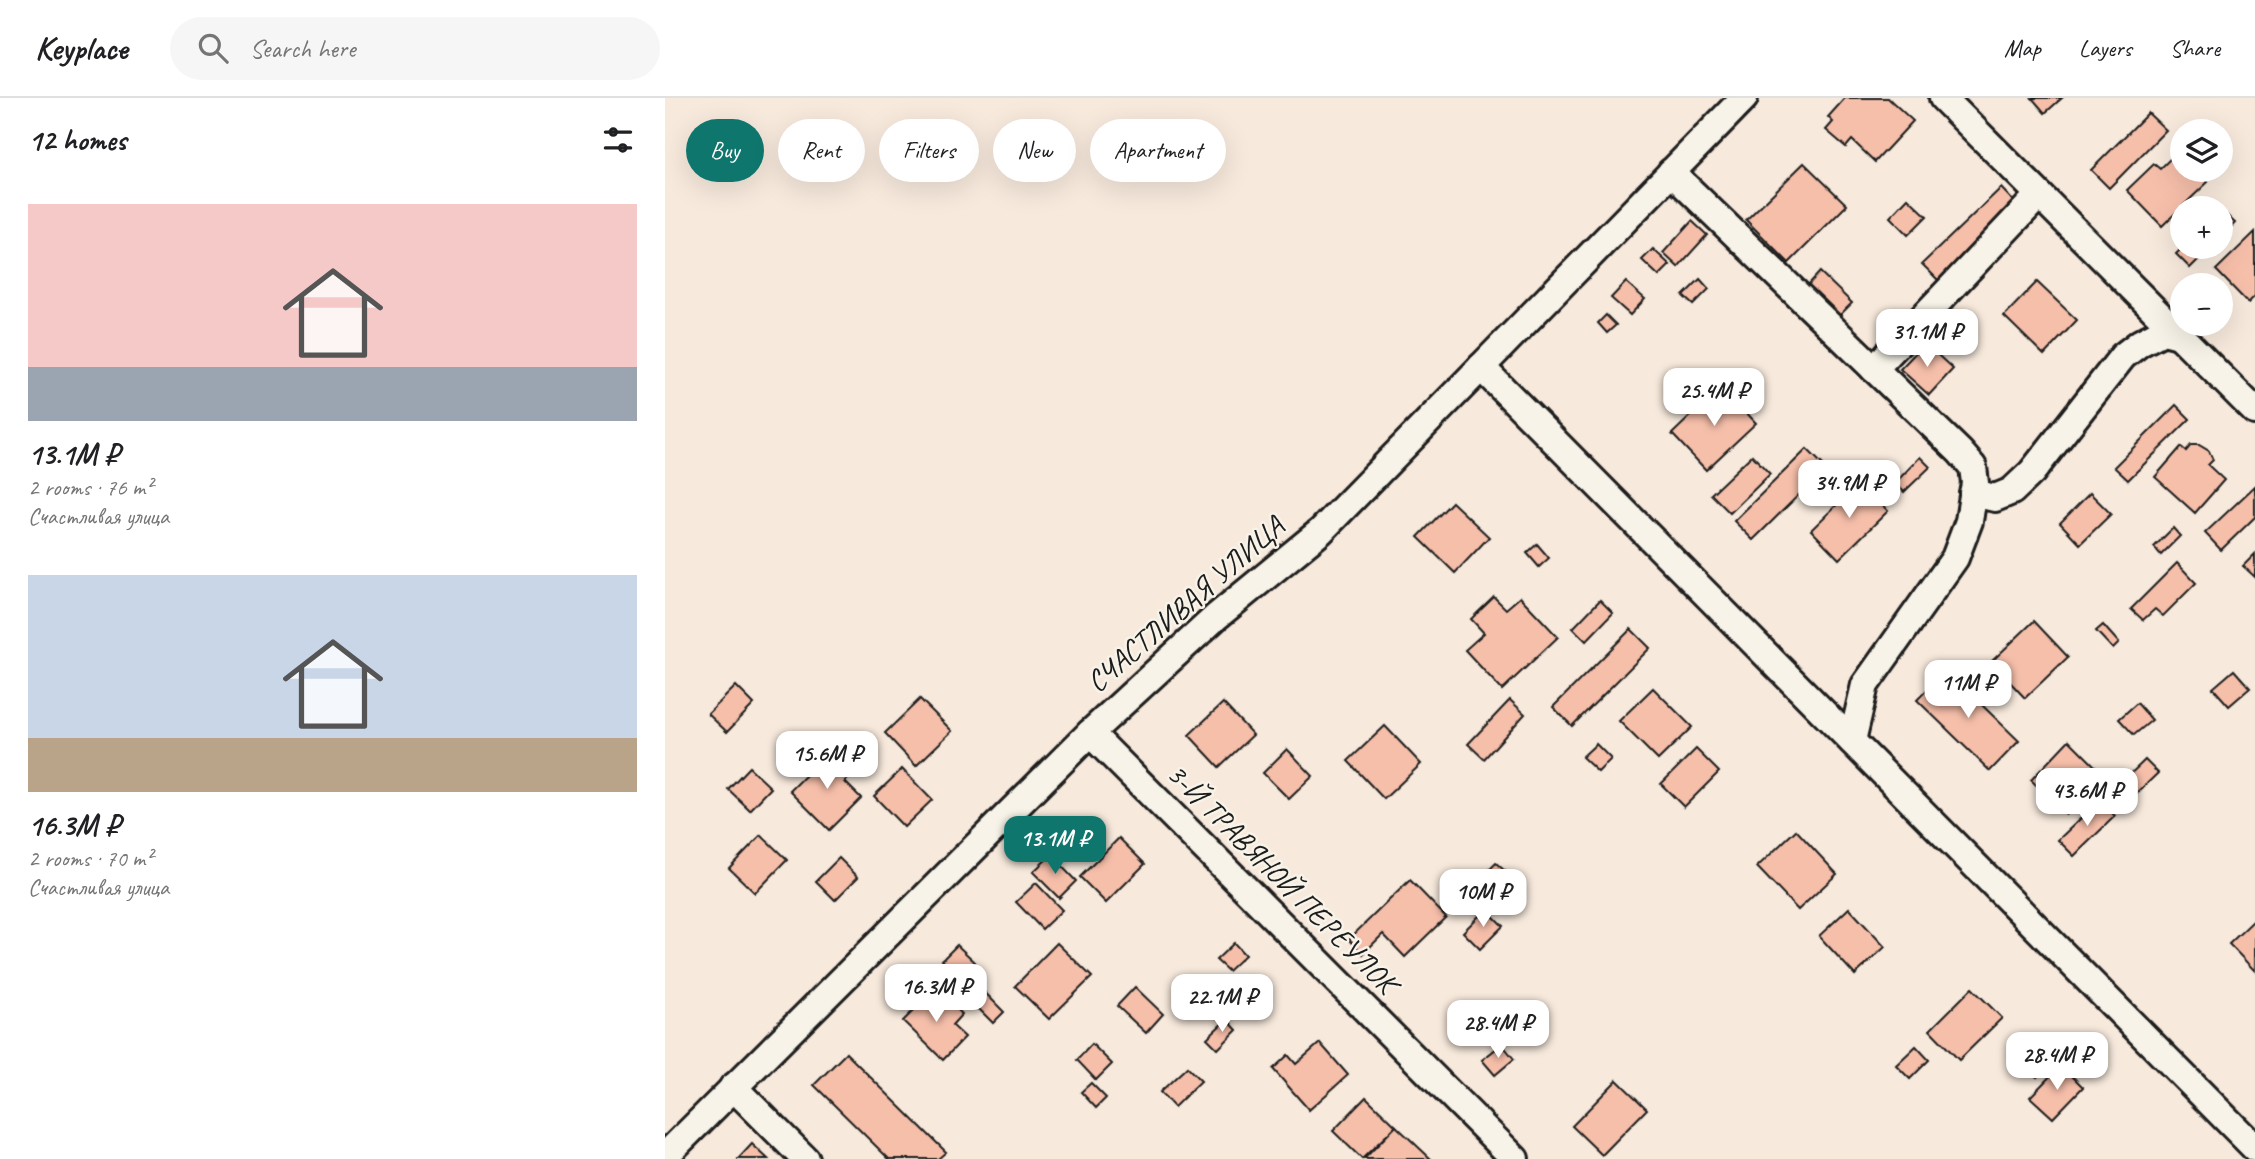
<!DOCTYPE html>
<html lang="en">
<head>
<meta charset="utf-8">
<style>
	:root { --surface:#fff; --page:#f6f6f6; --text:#202124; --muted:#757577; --line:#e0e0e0; --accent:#0f766e }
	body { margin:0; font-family:Caveat,sans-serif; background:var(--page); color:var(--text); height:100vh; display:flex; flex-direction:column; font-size:26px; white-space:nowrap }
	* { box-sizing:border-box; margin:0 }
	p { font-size:23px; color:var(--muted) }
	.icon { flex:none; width:38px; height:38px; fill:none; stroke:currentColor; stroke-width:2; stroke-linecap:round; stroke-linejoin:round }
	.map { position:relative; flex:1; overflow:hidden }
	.drawer { display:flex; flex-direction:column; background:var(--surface); width:665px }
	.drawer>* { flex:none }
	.guide { position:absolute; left:21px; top:21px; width:665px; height:63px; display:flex; gap:14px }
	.fabs { position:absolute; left:1505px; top:21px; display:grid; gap:14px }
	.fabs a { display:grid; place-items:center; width:63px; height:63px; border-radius:50%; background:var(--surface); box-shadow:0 7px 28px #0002; font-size:35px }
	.price { position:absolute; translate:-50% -60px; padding:0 16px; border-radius:14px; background:#fff; color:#222; font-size:23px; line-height:46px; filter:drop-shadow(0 2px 4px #0008) }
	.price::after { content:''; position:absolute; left:50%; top:42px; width:21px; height:16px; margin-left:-10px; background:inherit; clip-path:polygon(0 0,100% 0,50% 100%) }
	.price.current { background:var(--accent); color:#fff }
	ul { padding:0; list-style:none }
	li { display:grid; align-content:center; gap:14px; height:371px; padding:0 28px }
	li span { display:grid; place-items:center; height:217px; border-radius:0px; color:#555 }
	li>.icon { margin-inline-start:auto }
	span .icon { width:126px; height:126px; fill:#fffc; stroke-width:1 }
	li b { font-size:30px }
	h2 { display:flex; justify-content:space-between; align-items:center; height:84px; padding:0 28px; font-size:30px }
	.tag { padding:0 24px; border-radius:32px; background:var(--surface); box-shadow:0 7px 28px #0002; font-size:24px; line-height:63px }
	.tag.current { background:var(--accent); color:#fff }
	header { display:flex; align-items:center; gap:42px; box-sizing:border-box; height:98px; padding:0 35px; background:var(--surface); border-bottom:2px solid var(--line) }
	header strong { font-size:33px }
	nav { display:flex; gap:38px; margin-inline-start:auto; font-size:24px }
	.search { width:490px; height:63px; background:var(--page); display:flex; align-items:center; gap:18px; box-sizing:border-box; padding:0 24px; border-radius:38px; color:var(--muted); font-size:26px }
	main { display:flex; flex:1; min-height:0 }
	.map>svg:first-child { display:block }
	.building { fill:#f6bfaa; stroke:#1c1c1c; stroke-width:2 }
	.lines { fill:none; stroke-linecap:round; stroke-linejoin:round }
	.street-casing { stroke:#1c1c1c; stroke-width:32 }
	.street { stroke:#f7f3e8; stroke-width:26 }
	.labels { text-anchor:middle; stroke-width:5; stroke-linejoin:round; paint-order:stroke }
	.street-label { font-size:30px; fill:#1c1c1c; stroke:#f7f3e8 }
</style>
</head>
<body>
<header>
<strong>Keyplace</strong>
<div class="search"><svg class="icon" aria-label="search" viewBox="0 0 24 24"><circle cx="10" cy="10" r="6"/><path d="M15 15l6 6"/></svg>Search here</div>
<nav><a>Map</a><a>Layers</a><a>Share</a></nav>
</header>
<main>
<section class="drawer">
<h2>12 homes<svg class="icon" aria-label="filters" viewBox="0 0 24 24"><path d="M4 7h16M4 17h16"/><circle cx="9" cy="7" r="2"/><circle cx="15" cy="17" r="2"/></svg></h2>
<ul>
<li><span style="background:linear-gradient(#f6c9c9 75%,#9aa5b1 0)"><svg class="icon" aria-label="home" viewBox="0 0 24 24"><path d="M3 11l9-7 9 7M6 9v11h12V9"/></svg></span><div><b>13.1M ₽</b><p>2 rooms · 76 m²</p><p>Счастливая улица</p></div></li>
<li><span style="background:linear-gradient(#c9d6e8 75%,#b9a48a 0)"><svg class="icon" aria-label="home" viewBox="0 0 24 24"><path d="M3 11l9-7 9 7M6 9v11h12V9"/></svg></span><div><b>16.3M ₽</b><p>2 rooms · 70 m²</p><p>Счастливая улица</p></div></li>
</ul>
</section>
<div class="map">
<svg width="1590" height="1061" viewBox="0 0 1590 1061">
	<rect width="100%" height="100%" fill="#f7e9dc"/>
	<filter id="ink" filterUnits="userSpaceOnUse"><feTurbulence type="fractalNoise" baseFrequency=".0143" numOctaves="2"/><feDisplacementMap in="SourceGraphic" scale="14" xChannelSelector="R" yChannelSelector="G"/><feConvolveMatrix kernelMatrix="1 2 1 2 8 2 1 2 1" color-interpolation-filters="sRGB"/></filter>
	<g filter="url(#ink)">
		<g class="building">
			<path d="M1180,0H1223L1248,23L1210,64L1187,42L1181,49L1161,32L1168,24L1163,19Z"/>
			<path d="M1367,0H1397L1380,15Z"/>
			<path d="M1483,15L1501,32L1444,90L1426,72Z"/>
			<path d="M1513,53L1517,58V72H1531L1543,84L1497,128L1462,92L1489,66L1495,71Z"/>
			<path d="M1139,65L1182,107L1124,165L1081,122Z"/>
			<path d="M1336,90L1351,106L1273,182L1257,166Z"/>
			<path d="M1243,100L1262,118L1243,137L1225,119Z"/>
			<path d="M1556,112L1570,125L1556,140Z"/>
			<path d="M1027,123L1042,137L1013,169L998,155Z"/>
			<path d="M1590,134V198L1583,205L1551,172Z"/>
			<path d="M1518,149H1546L1525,170L1511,156Z"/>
			<path d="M988,151L1005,167L994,178L977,162Z"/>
			<path d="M1155,174L1187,205L1173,219L1142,188Z"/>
			<path d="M1035,181L1044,191L1028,207L1018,198Z"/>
			<path d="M961,184L980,201L965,217L946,200Z"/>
			<path d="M1372,184L1412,222L1379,257L1339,218Z"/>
			<path d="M941,217L951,227L942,235L933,225Z"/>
			<path d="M1260,245L1288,271L1264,297L1235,271Z"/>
			<path d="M1057,288L1091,325L1041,372L1007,336Z"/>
			<path d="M1511,307L1525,321L1463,382L1449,369Z"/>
			<path d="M1526,347H1534L1544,353L1548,362L1543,367L1559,382L1530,415L1490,379L1516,349L1521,353Z"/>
			<path d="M1142,351L1161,370L1088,442L1069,423Z"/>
			<path d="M1087,357L1105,376L1065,415L1046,396Z"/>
			<path d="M1255,359L1265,369L1239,394L1230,385Z"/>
			<path d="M1195,384L1223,413L1174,461L1146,432Z"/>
			<path d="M1590,388V419L1556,452L1540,435Z"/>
			<path d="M1425,395L1446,416L1415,446L1395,425Z"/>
			<path d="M787,404L824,439L790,475L753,439Z"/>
			<path d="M1508,430L1515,438L1496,457L1489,449Z"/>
			<path d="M872,446L884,460L874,469L862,455Z"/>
			<path d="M1590,456V479L1578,468Z"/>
			<path d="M1512,465L1531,485L1498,518L1490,511L1478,522L1466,511Z"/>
			<path d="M829,499L841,511L855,499L893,539L837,592L800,552L819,535L806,521Z"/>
			<path d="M935,502L948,515L921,543L908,530Z"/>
			<path d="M1369,523L1403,559L1360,600L1326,564Z"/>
			<path d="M1438,527L1454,545L1448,551L1431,533Z"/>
			<path d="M966,531L985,550L907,628L888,609Z"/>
			<path d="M1281,572L1354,643L1325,673L1252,602Z"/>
			<path d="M1569,572L1585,590L1564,608L1548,590Z"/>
			<path d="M71,588L89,606L62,634L43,616Z"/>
			<path d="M988,590L1027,629L993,662L954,623Z"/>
			<path d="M255,601L287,633L251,668L220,635Z"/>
			<path d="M845,602L860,616L819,661L803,646Z"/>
			<path d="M558,605L588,637L554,669L524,637Z"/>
			<path d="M1472,605L1487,622L1469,637L1454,621Z"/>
			<path d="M720,628L756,666L719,701L683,663Z"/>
			<path d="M1404,642L1439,677L1401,716L1366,682Z"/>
			<path d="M931,646L946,661L933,674L917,659Z"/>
			<path d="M622,651L648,678L624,701L598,675Z"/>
			<path d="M1031,651L1054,674L1019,709L996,686Z"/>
			<path d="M165,653L187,676L180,684L196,700L164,732L125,693Z"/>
			<path d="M1480,662L1493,675L1470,697L1457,684Z"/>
			<path d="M84,669L106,690L85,712L63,691Z"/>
			<path d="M237,671L267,702L239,729L209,698Z"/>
			<path d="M1435,702L1450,718L1409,758L1393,742Z"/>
			<path d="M1131,732L1172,776L1133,812L1092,769Z"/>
			<path d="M96,737L122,762L90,795L64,770Z"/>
			<path d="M454,740L480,766L441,805L415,779Z"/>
			<path d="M386,757L411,783L394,800L368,774Z"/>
			<path d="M174,760L193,779L170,802L151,783Z"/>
			<path d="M831,765L840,773L808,805L800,796Z"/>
			<path d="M745,782L781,819L740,859L718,836L698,856L684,841Z"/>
			<path d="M371,785L397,812L377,831L351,804Z"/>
			<path d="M1184,810L1220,849L1190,877L1154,838Z"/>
			<path d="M821,811L838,828L815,851L798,834Z"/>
			<path d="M1590,821V873L1564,846Z"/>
			<path d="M392,845L427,879L384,921L350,888Z"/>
			<path d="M569,845L580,857L563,873L551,862Z"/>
			<path d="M292,847L310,864L300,874L339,914L328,925L289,886L296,880L277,862Z"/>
			<path d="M470,889L498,916L481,935L452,908Z"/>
			<path d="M271,890L297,916L287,927L300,939L278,962L238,923Z"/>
			<path d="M1307,890L1337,920L1294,962L1265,932Z"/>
			<path d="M562,921L572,932L553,951L542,940Z"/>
			<path d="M1375,942L1392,958L1372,979L1355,963Z"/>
			<path d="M655,945L683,977L644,1012L608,971L623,957L631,966Z"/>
			<path d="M427,946L447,966L431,982L412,962Z"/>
			<path d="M837,946L849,961L830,977L817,962Z"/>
			<path d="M1251,948L1264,962L1245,981L1231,967Z"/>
			<path d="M181,955L281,1054L273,1061H224L149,987Z"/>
			<path d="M1396,967L1418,989L1388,1020L1365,999Z"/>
			<path d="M522,969L536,983L509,1009L495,994Z"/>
			<path d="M952,982L982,1011L937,1057L907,1028Z"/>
			<path d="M426,985L441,1000L431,1010L416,994Z"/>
			<path d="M701,999L731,1028L697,1061L668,1033Z"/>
			<path d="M731,1028L766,1061H699Z"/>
			<path d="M87,1046L103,1061H73Z"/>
		</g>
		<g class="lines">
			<g class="street-casing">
				<g id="street">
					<path d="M1278,0L1590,313"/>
					<path d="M1006,74L1295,354L1308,369L1310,385L1304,423L1290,460L1200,587L1187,643"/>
					<path d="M816,269L1590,1050"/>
					<path d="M1209,271L1374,97"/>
					<path d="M1308,395L1330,400L1347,393L1367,374L1458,258L1475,245L1498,233L1514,237"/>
					<path d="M425,635L850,1061"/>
					<path d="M68,989L140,1061"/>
					<path d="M0,1058L425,635L551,519L656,433L1079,0"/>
				</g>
			</g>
			<use href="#street" class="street"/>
		</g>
	</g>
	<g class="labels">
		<g class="street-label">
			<text transform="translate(520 506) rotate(-41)" y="10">СЧАСТЛИВАЯ УЛИЦА</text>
			<text transform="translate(617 780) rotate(45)" y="10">3-Й ТРАВЯНОЙ ПЕРЕУЛОК</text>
		</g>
	</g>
</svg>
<div class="fabs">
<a><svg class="icon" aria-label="layers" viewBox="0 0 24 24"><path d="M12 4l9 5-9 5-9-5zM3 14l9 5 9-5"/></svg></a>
<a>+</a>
<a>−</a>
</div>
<b class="price" style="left:1262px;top:271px">31.1M ₽</b>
<b class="price" style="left:1049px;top:330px">25.4M ₽</b>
<b class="price" style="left:1184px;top:422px">34.9M ₽</b>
<b class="price" style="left:1303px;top:622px">11M ₽</b>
<b class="price" style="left:162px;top:693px">15.6M ₽</b>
<b class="price" style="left:1422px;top:730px">43.6M ₽</b>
<b class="price current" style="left:390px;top:778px">13.1M ₽</b>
<b class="price" style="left:818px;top:831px">10M ₽</b>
<b class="price" style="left:271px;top:926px">16.3M ₽</b>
<b class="price" style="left:557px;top:936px">22.1M ₽</b>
<b class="price" style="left:833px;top:962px">28.4M ₽</b>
<b class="price" style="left:1392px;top:994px">28.4M ₽</b>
<div class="guide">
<a class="tag current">Buy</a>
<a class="tag">Rent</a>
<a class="tag">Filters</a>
<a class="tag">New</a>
<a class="tag">Apartment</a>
</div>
</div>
</main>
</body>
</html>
